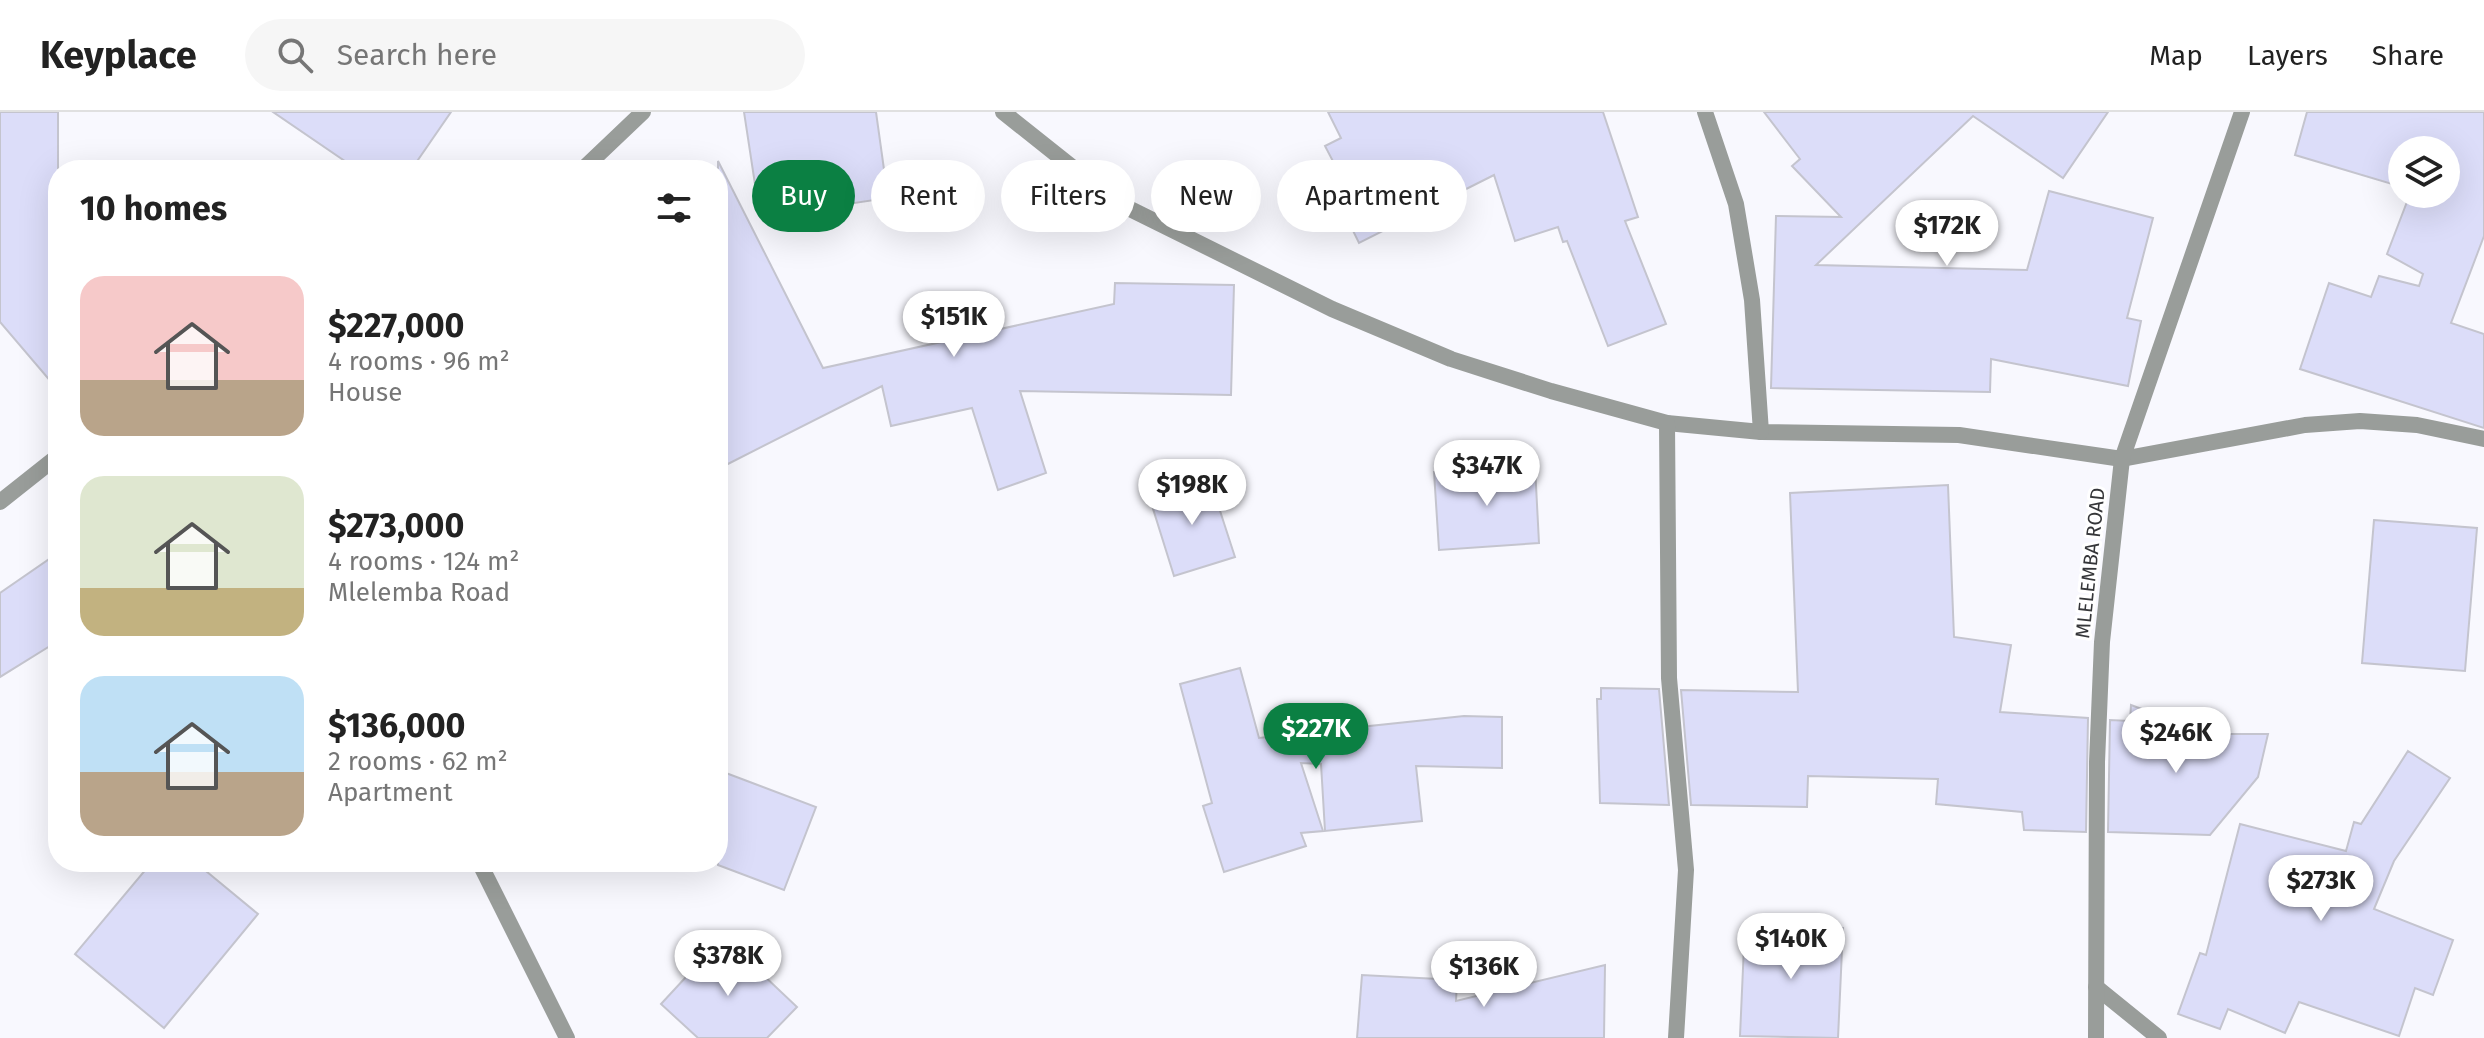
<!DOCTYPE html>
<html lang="en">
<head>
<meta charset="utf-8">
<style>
	:root { --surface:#fff; --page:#f6f6f6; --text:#222; --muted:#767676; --line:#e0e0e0; --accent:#0b8043 }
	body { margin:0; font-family:"Fira Sans",sans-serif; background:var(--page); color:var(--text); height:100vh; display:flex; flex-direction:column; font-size:30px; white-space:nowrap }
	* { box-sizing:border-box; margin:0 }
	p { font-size:26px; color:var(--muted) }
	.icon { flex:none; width:44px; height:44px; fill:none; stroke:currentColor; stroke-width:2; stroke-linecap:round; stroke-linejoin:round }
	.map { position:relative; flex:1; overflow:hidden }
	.details { position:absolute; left:48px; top:48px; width:680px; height:712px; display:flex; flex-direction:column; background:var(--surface); border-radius:32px; box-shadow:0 8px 32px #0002 }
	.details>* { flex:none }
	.guide { position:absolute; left:752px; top:48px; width:760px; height:72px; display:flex; gap:16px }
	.controls { position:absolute; left:2388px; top:24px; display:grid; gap:16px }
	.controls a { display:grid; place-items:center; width:72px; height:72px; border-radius:50%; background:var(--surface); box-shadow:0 8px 32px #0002; font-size:40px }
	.price { position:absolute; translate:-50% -68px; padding:0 18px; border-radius:28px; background:#fff; color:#222; font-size:26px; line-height:52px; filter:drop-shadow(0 2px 4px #0008) }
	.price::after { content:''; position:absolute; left:50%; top:48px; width:24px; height:18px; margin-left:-12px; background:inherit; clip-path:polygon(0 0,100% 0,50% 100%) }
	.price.active { background:var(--accent); color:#fff }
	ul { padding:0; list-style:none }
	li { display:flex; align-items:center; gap:24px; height:200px; padding:0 32px }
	li span { display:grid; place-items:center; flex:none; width:224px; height:160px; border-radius:24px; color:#555 }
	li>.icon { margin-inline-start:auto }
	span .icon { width:96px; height:96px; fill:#fffc; stroke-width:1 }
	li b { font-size:34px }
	h2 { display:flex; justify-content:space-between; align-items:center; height:96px; padding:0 32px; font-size:34px }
	.pill { padding:0 28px; border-radius:36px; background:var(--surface); box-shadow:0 8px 32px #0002; font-size:28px; line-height:72px }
	.pill.active { background:var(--accent); color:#fff }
	header { display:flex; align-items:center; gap:48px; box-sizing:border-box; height:112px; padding:0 40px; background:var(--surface); border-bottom:2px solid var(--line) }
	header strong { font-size:38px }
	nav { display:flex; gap:44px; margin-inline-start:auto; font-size:28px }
	.search { width:560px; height:72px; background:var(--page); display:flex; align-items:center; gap:20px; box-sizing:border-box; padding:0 28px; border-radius:44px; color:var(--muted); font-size:30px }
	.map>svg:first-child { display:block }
	.building { fill:#dcddf9; stroke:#c4c4ce; stroke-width:2 }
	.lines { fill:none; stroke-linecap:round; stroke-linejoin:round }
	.minor { stroke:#999d9a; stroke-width:16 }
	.tertiary { stroke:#999d9a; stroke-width:16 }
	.labels { text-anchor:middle; stroke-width:6; stroke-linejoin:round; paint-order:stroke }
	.street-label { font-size:20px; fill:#353639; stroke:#fff }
</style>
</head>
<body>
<header>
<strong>Keyplace</strong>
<div class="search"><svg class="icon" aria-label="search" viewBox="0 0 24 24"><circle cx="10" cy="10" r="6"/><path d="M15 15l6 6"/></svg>Search here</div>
<nav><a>Map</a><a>Layers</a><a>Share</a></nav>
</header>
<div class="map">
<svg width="2484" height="926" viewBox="0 0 2484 926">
	<rect width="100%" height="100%" fill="#f8f8fe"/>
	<g class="building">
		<path d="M0,0H58V278L0,210Z"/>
		<path d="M273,0H451L411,58H358Z"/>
		<path d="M744,0H876L888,86L760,105Z"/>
		<path d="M1328,0H1603L1638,105L1625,109L1666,212L1608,234L1567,129L1563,130L1558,115L1515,129L1494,63L1359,131L1337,86L1349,80L1325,34L1341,26Z"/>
		<path d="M1764,0H2108L2063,66L1973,4L1816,153L2027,158L2049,79L2153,106L2127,206L2141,209L2128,274L1991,247L1990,280L1771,276L1776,104L1841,105L1792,54L1800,47Z"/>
		<path d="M2307,0H2484V124L2451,211L2484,222V316L2300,257L2329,171L2371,185L2379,164L2419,174L2423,162L2387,142L2410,82H2446V38H2402V75L2295,43Z"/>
		<path d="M718,49L823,256L1114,192L1115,171L1234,173L1231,283L1020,279L1046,361L998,378L972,296L891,314L882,274L718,357Z"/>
		<path d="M1535,354L1539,431L1439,438L1434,360Z"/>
		<path d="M1209,365L1235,445L1174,464L1149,384Z"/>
		<path d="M1948,373L1954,525L2011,533L2000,600L2088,606L2086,720L2024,718L2022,700L1936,692L1938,667L1808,664L1807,695L1691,693L1681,578L1798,580L1790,381Z"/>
		<path d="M2374,408L2477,416L2465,559L2362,551Z"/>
		<path d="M58,441V529L0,565V481Z"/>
		<path d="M1240,556L1259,626L1292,622L1294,629V622L1464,604L1502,605V656L1416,654L1422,709L1325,719L1321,652L1301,651L1323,719L1301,721L1306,734L1224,760L1203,694L1212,691L1180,572Z"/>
		<path d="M1601,576L1659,577L1669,693L1600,691L1597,587H1601Z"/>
		<path d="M2131,593L2208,622H2268L2258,665L2210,723L2108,720L2110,608L2130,609Z"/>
		<path d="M2408,639L2450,666L2394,749L2374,797L2453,828L2433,883L2415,876L2399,924L2299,890L2285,921L2228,897L2220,917L2178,902L2200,841L2206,843L2240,712L2346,739L2354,710L2361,712Z"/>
		<path d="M718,658L816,695L784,778L718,753Z"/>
		<path d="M152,750H195L258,802L164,916L75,842Z"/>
		<path d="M1745,811L1843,816L1838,926L1740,924Z"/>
		<path d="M723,825L797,895L767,926H698L661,892Z"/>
		<path d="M1605,853L1604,926H1357L1362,863L1457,868L1456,889Z"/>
	</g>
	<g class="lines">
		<g class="minor">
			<path d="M1003,0L1116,90L1332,197L1451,247L1551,279L1667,311L1761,320L1959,323L2122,347L2305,313L2360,309L2417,313L2484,327"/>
			<path d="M1705,0L1736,92L1752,188L1761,320"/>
			<path d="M582,58L643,0"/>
			<path d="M1667,311L1669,566L1686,758L1676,926"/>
			<path d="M0,390L58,344"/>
			<path d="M479,750L567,926"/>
			<path d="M2096,875L2159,926"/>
		</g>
		<path class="tertiary" d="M2096,926L2097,650L2102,530L2122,347L2242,0"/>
	</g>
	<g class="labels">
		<g class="street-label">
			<text transform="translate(2090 451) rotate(-84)" y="7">MLELEMBA ROAD</text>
		</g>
	</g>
</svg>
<div class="controls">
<a><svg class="icon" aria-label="layers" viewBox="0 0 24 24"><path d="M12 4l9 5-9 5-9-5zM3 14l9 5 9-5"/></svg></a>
</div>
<b class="price" style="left:1947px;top:156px">$172K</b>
<b class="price" style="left:954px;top:247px">$151K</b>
<b class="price" style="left:1487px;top:396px">$347K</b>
<b class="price" style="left:1192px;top:415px">$198K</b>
<b class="price active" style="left:1316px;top:659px">$227K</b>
<b class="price" style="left:2176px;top:663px">$246K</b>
<b class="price" style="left:2321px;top:811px">$273K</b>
<b class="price" style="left:1791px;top:869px">$140K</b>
<b class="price" style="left:728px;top:886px">$378K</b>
<b class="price" style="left:1484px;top:897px">$136K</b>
<div class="guide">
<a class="pill active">Buy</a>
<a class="pill">Rent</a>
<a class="pill">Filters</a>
<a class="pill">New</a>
<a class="pill">Apartment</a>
</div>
<section class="details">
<h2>10 homes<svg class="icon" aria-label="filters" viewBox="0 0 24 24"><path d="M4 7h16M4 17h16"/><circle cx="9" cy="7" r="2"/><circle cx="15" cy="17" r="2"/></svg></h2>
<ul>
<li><span style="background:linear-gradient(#f6c9c9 65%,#b9a48a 0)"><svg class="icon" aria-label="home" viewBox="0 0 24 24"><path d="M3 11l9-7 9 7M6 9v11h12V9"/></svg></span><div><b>$227,000</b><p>4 rooms · 96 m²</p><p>House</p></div></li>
<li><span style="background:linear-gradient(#dfe7d0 70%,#c2b280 0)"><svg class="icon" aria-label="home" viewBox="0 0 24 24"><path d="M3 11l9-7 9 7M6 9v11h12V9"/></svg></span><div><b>$273,000</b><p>4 rooms · 124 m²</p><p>Mlelemba Road</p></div></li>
<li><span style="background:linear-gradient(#bfe0f5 60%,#b9a48a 0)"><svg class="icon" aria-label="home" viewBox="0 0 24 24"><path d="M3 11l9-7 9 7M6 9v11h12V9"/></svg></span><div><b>$136,000</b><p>2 rooms · 62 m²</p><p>Apartment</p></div></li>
</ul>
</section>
</div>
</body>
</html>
